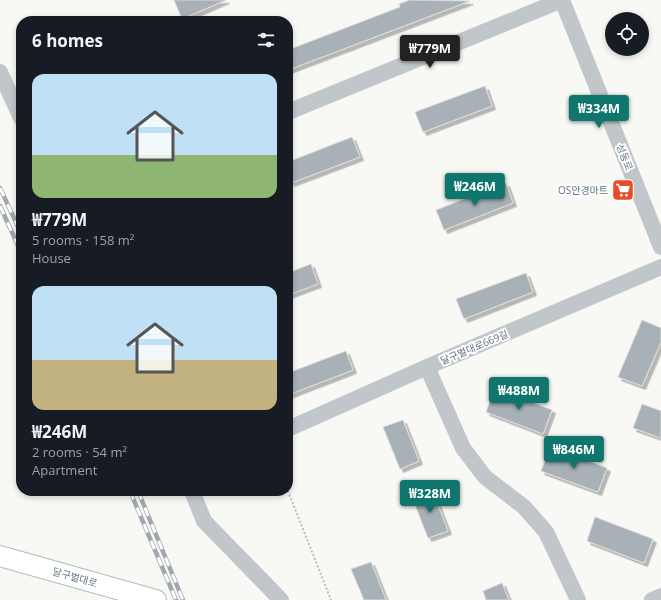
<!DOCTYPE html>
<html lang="en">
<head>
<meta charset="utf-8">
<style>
	:root { --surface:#171b24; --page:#242831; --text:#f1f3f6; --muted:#9ea1a6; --accent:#0f766e }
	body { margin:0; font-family:"Open Sans","Noto Sans KR",sans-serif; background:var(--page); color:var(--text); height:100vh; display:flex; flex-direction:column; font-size:15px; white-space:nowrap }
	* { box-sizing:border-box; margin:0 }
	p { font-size:13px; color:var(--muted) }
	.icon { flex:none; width:22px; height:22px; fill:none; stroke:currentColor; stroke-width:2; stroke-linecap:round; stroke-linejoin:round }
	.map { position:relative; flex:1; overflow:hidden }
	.panel { position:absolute; left:16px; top:16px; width:277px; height:480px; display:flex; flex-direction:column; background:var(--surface); border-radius:16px; box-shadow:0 2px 6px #0003 }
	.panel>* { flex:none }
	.tools { position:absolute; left:605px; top:12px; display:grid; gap:8px }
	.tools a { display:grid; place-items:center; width:44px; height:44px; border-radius:50%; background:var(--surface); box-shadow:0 2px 6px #0003; font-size:20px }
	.price { position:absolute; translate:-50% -34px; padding:0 9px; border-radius:4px; background:var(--accent); color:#fff; font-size:13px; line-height:26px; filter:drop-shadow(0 1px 2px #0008) }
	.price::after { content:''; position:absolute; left:50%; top:24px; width:12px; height:9px; margin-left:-6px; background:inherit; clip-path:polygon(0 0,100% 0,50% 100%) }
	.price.current { background:#222; color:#fff }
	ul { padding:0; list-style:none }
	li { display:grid; align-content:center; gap:8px; height:212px; padding:0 16px }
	li span { display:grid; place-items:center; height:124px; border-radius:12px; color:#555 }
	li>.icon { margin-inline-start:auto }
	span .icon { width:72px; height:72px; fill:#fffc; stroke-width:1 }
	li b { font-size:17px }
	h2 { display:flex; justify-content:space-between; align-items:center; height:48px; padding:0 16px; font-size:17px }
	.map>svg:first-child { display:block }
	.building { fill:#a8b1b7; stroke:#dadad8; filter:url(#shadow) }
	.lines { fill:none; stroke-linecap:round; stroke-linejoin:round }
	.major-casing { stroke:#b4babe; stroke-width:22 }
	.path { stroke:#b9bdc0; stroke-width:2; stroke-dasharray:2 2; stroke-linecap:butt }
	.minor { stroke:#c1c6ca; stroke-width:16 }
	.major { stroke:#fff; stroke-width:20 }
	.rail-casing { stroke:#a0a8ae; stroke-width:4.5 }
	.rail { stroke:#fff; stroke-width:3; stroke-dasharray:9; stroke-linecap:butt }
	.labels { text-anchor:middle; stroke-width:4; stroke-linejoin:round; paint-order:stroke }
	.street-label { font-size:10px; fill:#627581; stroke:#fff }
	.poi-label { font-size:10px; fill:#627581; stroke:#fff; text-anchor:end }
</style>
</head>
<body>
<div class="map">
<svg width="661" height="600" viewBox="0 0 661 600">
	<defs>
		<filter id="shadow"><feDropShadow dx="3.5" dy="3.5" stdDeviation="0" flood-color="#0004"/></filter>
	</defs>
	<rect width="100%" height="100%" fill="#f8f8f5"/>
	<g class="building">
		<path d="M174,0H226L182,19Z"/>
		<path d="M410,0L470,1L288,70V50L400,7L399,4Z"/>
		<path d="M485,86L492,106L423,132L415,112Z"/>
		<path d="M352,137L360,157L291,183L288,176V162Z"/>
		<path d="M506,183L513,203L444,230L436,210Z"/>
		<path d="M311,264L318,284L288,295V273Z"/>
		<path d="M526,273L533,292L464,319L456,299Z"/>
		<path d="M642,320L661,328V342L642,386L618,377Z"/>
		<path d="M346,351L353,370L288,395V373Z"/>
		<path d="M495,388L552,410L543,434L486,412Z"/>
		<path d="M642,404L661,411V438L633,428Z"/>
		<path d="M403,420L419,461L400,469L383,427Z"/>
		<path d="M550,447L607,468L598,492L541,471Z"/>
		<path d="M432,490L448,531L428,538L412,497Z"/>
		<path d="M595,517L653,539L644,563L587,541Z"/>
		<path d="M371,562L386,600H364L351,569Z"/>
		<path d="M502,583L509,600H486L483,591Z"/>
	</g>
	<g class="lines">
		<g class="major-casing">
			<path id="major" d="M0,556L156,600"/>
		</g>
		<path class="path" d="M288,491L331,600"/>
		<g class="minor">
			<path d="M562,0L661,247"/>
			<path d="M0,72L21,118"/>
			<path d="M288,112L562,0"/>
			<path d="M427,367L463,448L485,477L524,507L546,532L578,600"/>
			<path d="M288,429L427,367L661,267"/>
			<path d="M192,491L204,521L281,600"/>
			<path d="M652,600L661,596"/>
		</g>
		<use href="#major" class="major"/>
		<g class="rail-casing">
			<g id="rail">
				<path d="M0,188L21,233"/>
				<path d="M0,206L21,252"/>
				<path d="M130,491L176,600"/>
				<path d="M138,491L183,600"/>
			</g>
		</g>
		<use href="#rail" class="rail"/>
	</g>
	<defs>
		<g id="supermarket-square" transform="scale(1.15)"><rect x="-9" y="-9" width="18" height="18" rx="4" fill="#e84b26" stroke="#fff"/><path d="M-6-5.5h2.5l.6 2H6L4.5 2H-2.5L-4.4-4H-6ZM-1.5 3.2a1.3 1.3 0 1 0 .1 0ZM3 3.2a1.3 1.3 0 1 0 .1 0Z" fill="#fff"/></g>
	</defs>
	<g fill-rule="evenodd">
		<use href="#supermarket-square" x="623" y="190"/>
	</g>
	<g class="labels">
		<g class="street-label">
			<text transform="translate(625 157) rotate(68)" y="4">성동로</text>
			<text transform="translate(474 347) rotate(-23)" y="4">달구벌대로669길</text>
			<text transform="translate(75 577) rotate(16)" y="4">달구벌대로</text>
		</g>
		<g class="poi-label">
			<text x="608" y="194">OS안경마트</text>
		</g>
	</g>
</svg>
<div class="tools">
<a><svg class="icon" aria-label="locate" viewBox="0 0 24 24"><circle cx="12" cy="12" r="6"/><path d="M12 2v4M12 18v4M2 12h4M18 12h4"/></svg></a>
</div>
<b class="price current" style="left:430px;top:69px">₩779M</b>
<b class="price" style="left:599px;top:129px">₩334M</b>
<b class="price" style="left:475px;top:207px">₩246M</b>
<b class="price" style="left:519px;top:411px">₩488M</b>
<b class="price" style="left:574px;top:470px">₩846M</b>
<b class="price" style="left:430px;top:514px">₩328M</b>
<section class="panel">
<h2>6 homes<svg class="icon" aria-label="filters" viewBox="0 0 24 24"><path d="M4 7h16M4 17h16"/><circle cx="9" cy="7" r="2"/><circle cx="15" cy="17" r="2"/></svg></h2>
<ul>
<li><span style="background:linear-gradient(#bfe0f5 65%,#8fb573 0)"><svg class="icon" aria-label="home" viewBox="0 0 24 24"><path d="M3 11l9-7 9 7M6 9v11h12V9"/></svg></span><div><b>₩779M</b><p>5 rooms · 158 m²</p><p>House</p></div></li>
<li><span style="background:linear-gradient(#bfe0f5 60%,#c2b280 0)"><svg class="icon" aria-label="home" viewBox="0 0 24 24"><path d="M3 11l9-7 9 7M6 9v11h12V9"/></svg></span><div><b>₩246M</b><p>2 rooms · 54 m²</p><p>Apartment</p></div></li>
</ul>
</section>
</div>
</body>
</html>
